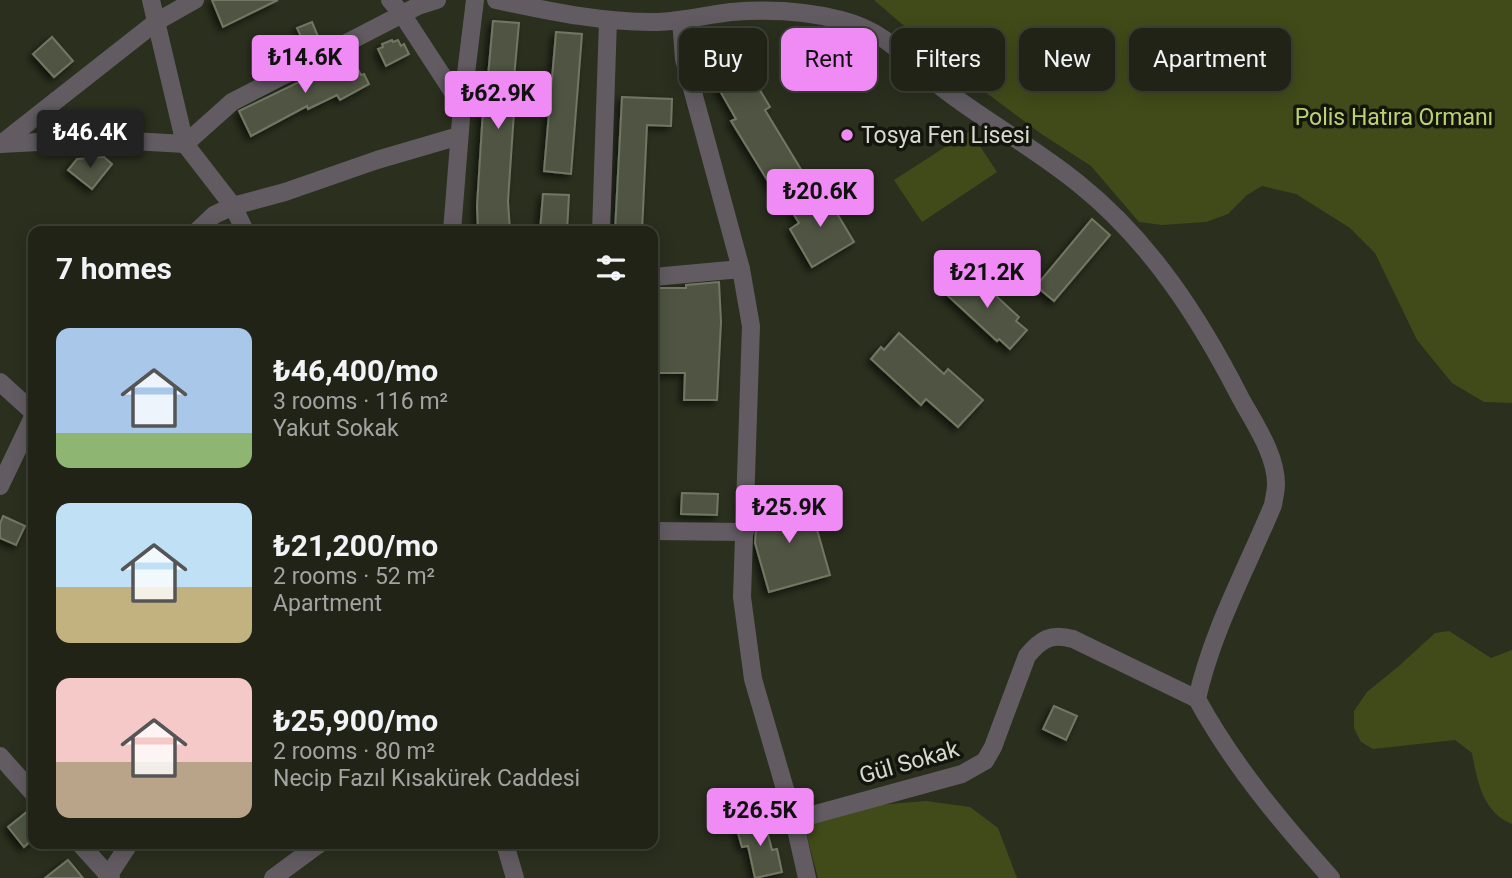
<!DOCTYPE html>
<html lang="en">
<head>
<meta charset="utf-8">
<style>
	:root { --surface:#202316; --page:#2d2f23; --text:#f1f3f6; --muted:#a2a4a1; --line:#3d4035; --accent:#f08bf5 }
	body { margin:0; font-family:Roboto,sans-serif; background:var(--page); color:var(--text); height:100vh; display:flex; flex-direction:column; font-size:26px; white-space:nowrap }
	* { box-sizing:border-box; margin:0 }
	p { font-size:23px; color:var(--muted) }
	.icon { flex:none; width:38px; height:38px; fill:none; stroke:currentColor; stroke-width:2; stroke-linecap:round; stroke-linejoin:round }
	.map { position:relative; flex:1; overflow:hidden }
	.drawer { position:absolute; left:28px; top:226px; width:630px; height:623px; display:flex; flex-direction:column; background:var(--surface); border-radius:14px; box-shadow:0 4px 18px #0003,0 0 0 2px var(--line) }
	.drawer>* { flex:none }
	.banner { position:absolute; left:679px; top:28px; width:665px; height:63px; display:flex; gap:14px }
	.price { position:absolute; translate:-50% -60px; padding:0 16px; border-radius:7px; background:var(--accent); color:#111; font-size:23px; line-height:46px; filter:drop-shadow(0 2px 4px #0008) }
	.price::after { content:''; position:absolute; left:50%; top:42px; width:21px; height:16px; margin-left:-10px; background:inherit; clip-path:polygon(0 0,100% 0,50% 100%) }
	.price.selected { background:#222; color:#fff }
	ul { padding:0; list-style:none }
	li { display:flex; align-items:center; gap:21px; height:175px; padding:0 28px }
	li span { display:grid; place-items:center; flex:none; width:196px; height:140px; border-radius:14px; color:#555 }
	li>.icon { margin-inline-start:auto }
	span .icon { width:84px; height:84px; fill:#fffc; stroke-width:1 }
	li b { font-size:30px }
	h2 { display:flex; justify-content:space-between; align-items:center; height:84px; padding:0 28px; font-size:30px }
	.chip { padding:0 24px; border-radius:14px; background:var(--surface); box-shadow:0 4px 18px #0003,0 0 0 2px var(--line); font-size:24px; line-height:63px }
	.chip.selected { background:var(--accent); color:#111 }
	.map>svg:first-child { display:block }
	.green { fill:#404b19 }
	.building { fill:#505542; stroke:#717763; stroke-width:2; filter:url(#shadow) }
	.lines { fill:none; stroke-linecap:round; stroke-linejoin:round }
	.minor { stroke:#625c62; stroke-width:18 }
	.poi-dot { fill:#f08bf5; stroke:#14160e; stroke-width:2.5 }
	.labels { text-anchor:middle; stroke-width:7; stroke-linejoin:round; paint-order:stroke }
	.park-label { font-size:23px; fill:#bad36e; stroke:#14160e }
	.poi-label { font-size:23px; fill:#d7dacf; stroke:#14160e; text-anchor:start }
	.street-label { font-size:23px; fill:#d7dacf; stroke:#14160e }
</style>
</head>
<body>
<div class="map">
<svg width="1512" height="878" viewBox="0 0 1512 878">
	<defs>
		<filter id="shadow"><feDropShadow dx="-3.5" dy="3.5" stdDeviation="3.5" flood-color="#0009"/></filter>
	</defs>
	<rect width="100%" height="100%" fill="#2a2f1e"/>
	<g class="green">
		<path d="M874,0H1512V403L1484,402L1452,383L1417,340L1375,253L1350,228L1296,194L1262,186L1247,195L1228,214L1206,222L1162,225L1139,222L1091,166L1040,133L952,67Z"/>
		<path d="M970,131L997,172L922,222L894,180Z"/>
		<path d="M1449,631L1491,658L1512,650V824C1483,813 1477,780 1472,753L1455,740L1373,749L1361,742L1354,728V711L1367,692L1399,666L1435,633Z"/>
		<path d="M926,801L970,807L998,828L1017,878H818L804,825L878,805Z"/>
	</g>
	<g class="building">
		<path d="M212,0H278L223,27Z"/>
		<path d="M493,21L519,23L511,111L514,112L508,201L510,231H478L477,206L483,110H485Z"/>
		<path d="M312,22L319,39L305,45L297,28Z"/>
		<path d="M556,32L582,34L571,174L544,171Z"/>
		<path d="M52,37L73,61L54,77L33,54Z"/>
		<path d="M392,40L393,42L398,40L401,46L404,44L409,54L386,66L378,49L383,47L382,44Z"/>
		<path d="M346,56L352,66L355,64L361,75L364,74L369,84L340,100L337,95L308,109L307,106L251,136L239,111L324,70L323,69Z"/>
		<path d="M746,67L770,107L765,110L805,176L787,187L789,189L777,196L731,121L736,119L716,84Z"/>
		<path d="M622,97L672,99L671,126L647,125L642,231H615Z"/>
		<path d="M104,157L112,164L92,189L68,170L77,159Z"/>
		<path d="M823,190L854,242L812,267L790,229L799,223L791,210Z"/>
		<path d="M543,194L569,195L567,231H540Z"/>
		<path d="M1092,219L1110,235L1054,301L1036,286Z"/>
		<path d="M969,271L1019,317L1016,321L1027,330L1010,349L999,339L997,341L947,295Z"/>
		<path d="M719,282L721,322L717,400H684L685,373H653V288H686V285Z"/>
		<path d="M899,333L944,374L948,369L983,400L958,427L926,399L921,405L871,359L881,347L884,350Z"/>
		<path d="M682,493L718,494L717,515L681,514Z"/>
		<path d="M803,497L807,514L812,512L830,575L769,592L755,543L756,528L760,527L756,510Z"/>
		<path d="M3,516L25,526L16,545L0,538V524Z"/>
		<path d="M1054,706L1077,716L1066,740L1043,729Z"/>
		<path d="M28,811L33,817V839L24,847L8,827Z"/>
		<path d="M764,819L772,850L777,849L782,872L755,878L748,846L742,847L736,826Z"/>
		<path d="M68,860L83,878H45Z"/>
	</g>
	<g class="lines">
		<g class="minor">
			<path d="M151,0L185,144L233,206L245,231"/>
			<path d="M390,0L402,14L462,106"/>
			<path d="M496,0C549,11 603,23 658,22C682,21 706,15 731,12C767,9 806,11 841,20C889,32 908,62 945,90C988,123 1036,149 1079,184C1150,241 1199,317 1240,397C1254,423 1276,454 1276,484C1276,491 1274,498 1273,505C1246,570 1212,631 1197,699C1233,765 1281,822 1331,878"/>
			<path d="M681,20L684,59L741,269L751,326L742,597L753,679L794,820L807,878"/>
			<path d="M0,144L97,139L185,144L232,102L418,6L437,0"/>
			<path d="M1,144L156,22L195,0"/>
			<path d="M197,231L214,215L233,206L285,192L377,160L459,136"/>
			<path d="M452,231L462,106L475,0"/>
			<path d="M601,231L608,20"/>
			<path d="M653,277L741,269"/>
			<path d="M0,382L33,412"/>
			<path d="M0,486L33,417"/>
			<path d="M653,531L745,532"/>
			<path d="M0,756L33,793"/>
			<path d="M794,820L962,774L985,761L993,747L1027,656C1041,639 1051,633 1073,639L1197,699"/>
			<path d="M80,844L111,878"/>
			<path d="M505,844L515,878"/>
			<path d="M107,878L129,844"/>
			<path d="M273,878L319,844"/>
		</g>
	</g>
	<circle class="poi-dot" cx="847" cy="135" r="7"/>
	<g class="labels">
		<g class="park-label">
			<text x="1394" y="125">Polis Hatıra Ormanı</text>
		</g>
		<g class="poi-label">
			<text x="861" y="143">Tosya Fen Lisesi</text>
		</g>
		<g class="street-label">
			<text transform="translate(909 762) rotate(-16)" y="8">Gül Sokak</text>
		</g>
	</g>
</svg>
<b class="price" style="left:305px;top:95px">₺14.6K</b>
<b class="price" style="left:498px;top:131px">₺62.9K</b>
<b class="price selected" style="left:90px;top:170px">₺46.4K</b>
<b class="price" style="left:820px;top:229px">₺20.6K</b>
<b class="price" style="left:987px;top:310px">₺21.2K</b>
<b class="price" style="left:789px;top:545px">₺25.9K</b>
<b class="price" style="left:760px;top:848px">₺26.5K</b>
<div class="banner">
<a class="chip">Buy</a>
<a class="chip selected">Rent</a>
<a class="chip">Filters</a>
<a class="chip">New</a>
<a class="chip">Apartment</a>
</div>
<section class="drawer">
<h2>7 homes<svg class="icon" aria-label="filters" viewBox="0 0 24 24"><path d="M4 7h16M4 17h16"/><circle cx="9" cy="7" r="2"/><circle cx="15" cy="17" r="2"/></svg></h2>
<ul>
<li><span style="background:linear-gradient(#a9c7e8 75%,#8fb573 0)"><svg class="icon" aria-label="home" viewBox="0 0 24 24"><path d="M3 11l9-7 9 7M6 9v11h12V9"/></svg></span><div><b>₺46,400/mo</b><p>3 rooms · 116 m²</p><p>Yakut Sokak</p></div></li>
<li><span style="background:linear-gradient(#bfe0f5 60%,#c2b280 0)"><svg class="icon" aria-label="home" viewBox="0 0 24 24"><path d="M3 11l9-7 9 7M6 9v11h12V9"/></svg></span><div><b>₺21,200/mo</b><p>2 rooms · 52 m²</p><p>Apartment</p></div></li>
<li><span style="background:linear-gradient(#f6c9c9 60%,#b9a48a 0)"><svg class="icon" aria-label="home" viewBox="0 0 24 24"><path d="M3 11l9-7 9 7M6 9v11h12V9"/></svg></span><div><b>₺25,900/mo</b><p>2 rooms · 80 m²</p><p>Necip Fazıl Kısakürek Caddesi</p></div></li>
</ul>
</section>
</div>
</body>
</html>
